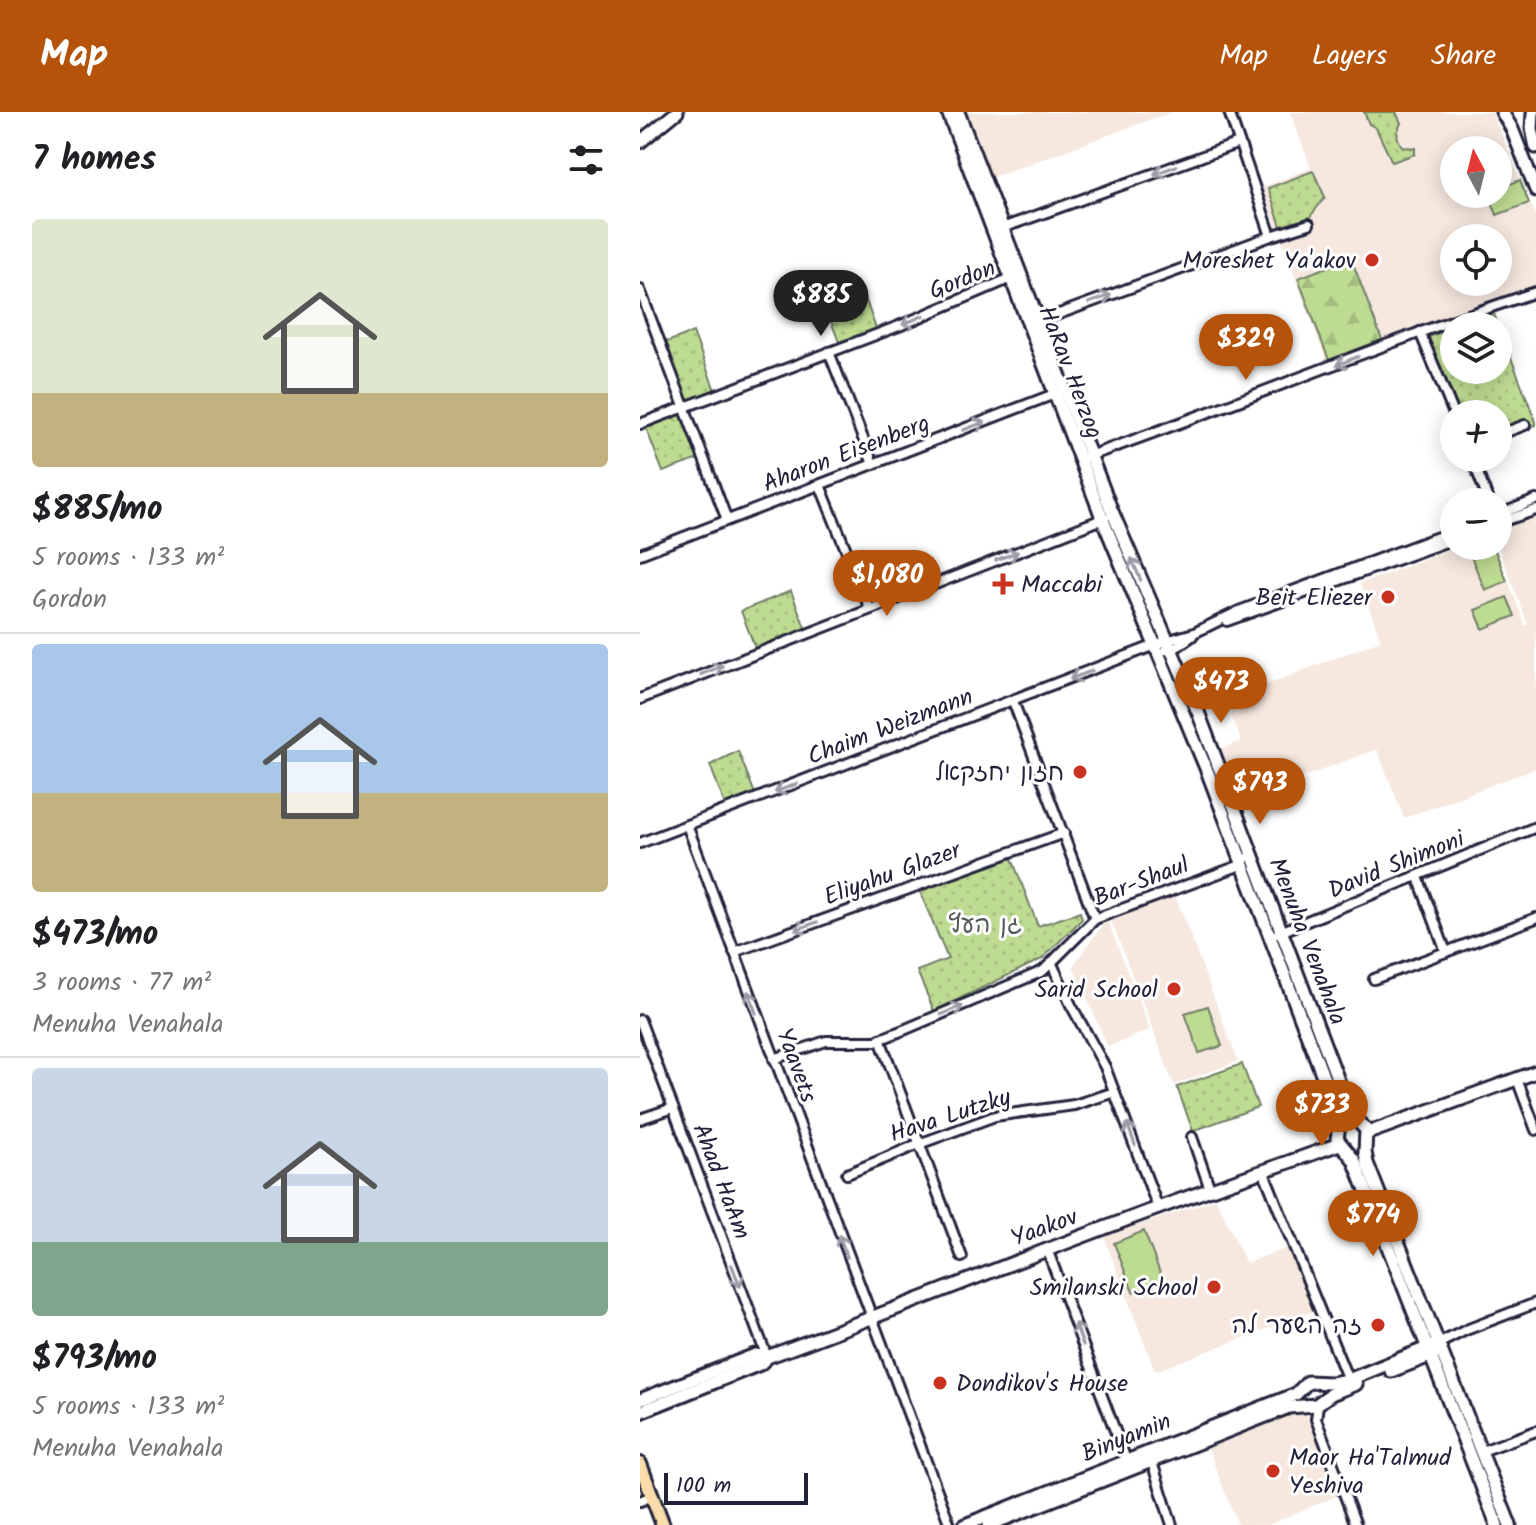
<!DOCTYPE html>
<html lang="en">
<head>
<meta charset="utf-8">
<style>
	:root { --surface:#fff; --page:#f6f6f6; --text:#202124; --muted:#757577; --line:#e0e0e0; --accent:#b45309 }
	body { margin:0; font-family:Kalam,"Playpen Sans Hebrew",sans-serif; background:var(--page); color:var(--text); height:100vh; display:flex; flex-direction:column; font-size:30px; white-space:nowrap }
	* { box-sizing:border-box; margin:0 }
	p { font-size:26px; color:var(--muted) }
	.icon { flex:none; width:44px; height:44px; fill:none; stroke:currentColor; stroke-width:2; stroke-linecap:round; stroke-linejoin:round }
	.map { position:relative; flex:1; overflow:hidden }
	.details { display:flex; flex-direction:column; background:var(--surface); width:640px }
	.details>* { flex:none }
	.needle { width:52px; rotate:353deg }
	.tools { position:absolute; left:800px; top:24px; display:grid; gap:16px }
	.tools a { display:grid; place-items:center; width:72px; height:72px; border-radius:50%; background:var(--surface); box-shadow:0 4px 20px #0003; font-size:40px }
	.scale { position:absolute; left:24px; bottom:20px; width:144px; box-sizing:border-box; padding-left:8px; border:4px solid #22223b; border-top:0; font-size:22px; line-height:28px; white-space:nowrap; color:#22223b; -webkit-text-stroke:6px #fff; paint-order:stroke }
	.price { position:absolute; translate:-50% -68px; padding:0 18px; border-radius:28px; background:var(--accent); color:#fff; font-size:26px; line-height:52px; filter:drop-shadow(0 2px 4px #0008) }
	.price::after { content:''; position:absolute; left:50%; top:48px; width:24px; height:18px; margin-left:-12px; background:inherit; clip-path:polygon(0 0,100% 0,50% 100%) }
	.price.selected { background:#222; color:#fff }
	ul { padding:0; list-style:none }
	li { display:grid; align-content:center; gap:16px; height:424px; padding:0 32px }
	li+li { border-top:2px solid var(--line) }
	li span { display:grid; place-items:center; height:248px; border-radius:8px; color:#555 }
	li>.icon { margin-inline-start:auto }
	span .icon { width:144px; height:144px; fill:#fffc; stroke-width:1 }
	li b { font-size:34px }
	h2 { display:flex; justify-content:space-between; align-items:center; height:96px; padding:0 32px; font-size:34px }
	header { display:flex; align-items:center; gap:48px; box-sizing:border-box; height:112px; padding:0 40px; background:var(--accent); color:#fff }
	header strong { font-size:38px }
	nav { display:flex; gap:44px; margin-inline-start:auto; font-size:28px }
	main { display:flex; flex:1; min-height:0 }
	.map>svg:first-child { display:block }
	.built { fill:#f6e8df; fill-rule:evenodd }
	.forest { fill:url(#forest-firs); stroke:#707e66; stroke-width:2 }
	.park { fill:url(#park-dots); stroke:#707e66; stroke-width:2 }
	.pitch { fill:#bedb92; stroke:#707e66; stroke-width:2 }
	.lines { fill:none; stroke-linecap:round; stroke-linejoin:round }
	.street-casing { stroke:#22223b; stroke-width:14 }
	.secondary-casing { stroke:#22223b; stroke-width:17 }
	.primary-casing { stroke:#22223b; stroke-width:18 }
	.street { stroke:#fff; stroke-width:8 }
	.secondary { stroke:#fff; stroke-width:11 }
	.primary { stroke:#faddab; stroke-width:12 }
	.oneway { stroke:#9c9ca7 }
	.poi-dot { fill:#c8321e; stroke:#fff; stroke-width:3 }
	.labels { text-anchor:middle; stroke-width:6; stroke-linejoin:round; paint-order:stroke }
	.poi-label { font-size:24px; fill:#22223b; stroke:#fff; text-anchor:end }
	.street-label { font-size:24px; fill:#22223b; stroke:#fff }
	.park-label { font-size:24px; fill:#515a55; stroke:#fff }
</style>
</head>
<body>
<header>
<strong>Map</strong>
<nav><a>Map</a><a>Layers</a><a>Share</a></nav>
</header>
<main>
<section class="details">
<h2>7 homes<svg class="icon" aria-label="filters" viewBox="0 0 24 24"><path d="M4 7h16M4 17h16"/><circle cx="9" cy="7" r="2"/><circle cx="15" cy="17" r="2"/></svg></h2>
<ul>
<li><span style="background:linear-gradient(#dfe7d0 70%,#c2b280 0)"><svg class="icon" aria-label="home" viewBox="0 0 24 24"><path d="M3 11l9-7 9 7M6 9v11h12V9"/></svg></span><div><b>$885/mo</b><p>5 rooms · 133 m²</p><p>Gordon</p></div></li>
<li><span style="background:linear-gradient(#a9c7e8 60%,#c2b280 0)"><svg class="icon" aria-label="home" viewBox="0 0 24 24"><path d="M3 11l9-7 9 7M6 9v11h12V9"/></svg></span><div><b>$473/mo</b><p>3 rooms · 77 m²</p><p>Menuha Venahala</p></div></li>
<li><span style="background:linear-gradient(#c9d6e8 70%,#7fa58c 0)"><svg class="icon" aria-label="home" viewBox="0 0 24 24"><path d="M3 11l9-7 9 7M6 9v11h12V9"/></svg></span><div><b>$793/mo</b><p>5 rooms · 133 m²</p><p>Menuha Venahala</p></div></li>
</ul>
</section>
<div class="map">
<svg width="896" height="1413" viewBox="0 0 896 1413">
	<defs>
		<pattern id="forest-firs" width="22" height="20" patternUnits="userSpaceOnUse" patternTransform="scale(2)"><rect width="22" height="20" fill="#bedb92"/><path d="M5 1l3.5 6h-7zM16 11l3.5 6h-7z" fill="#a3bc7f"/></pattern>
		<pattern id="park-dots" width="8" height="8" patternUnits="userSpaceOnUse" patternTransform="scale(2)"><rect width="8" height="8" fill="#bedb92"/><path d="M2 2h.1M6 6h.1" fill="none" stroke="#a3bc7f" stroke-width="1.8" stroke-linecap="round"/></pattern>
	</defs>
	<rect width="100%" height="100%" fill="#fff"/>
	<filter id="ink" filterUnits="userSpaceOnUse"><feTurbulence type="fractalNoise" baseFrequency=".0125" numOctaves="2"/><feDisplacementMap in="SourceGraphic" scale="16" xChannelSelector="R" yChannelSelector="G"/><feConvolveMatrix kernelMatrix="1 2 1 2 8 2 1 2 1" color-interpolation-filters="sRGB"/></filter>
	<g filter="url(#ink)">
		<g class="built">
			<path d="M326,0H532L350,66Z"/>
			<path d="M650,0H852L896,104V174L688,253L622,75L671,56ZM814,38H858V82H814ZM814,126H858V170H814Z"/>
			<path d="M896,404V656L764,706L737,637L598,690L578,638L601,629L590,599L607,593L603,582L741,528L720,472L819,434H855L885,513H888L858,434V419Z"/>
			<path d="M534,781L598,949L534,973L470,805Z"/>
			<path d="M467,807L510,918L468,935L433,854Z"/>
			<path d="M576,1087L606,1151L650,1135L674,1199L515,1259L464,1125Z"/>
			<path d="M661,1297L666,1302L699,1383L628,1413H598L567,1334Z"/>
		</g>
		<path class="forest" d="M711,146L743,231L690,251L658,166Z"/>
		<g class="park">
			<path d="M724,0H756L761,11C756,21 756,27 763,35L775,36V42L752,50L736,16L729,12Z"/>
			<path d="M673,59L685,85L666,110L642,117L628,76Z"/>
			<path d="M222,177L236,217L199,230L184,191Z"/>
			<path d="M854,202L896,310V313L858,327V302H820L788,225L814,216V258H858V214H820Z"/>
			<path d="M53,220L76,281L47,292L24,231Z"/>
			<path d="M45,301L61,346L23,360L6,316Z"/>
			<path d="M151,479L166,518L116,538L101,499Z"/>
			<path d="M98,639L117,687L87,698L70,653Z"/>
			<path d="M371,744L398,814L440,800L442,807L402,847L294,899L277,859L308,847L279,777Z"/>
			<path d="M602,952L618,995L553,1019L537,975Z"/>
		</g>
		<g class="pitch">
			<path d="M880,68L889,91L857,103L849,82H858V77Z"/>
			<path d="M853,434L867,469L845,478L827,435Z"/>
			<path d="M867,485L875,504L843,517L835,498Z"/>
			<path d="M568,894L582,934L559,941L545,901Z"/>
			<path d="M504,1119L523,1169L493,1180L474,1131Z"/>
		</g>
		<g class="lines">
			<g class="street-casing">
				<g id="street">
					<path d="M589,0L631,124"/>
					<path d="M360,120L362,116L599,31"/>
					<path d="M0,178L87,408"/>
					<path d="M395,207L400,209L631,124L669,112"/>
					<path d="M780,220L814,302"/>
					<path d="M189,240L233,352"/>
					<path d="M0,312L259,214L364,169L371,167L375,170"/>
					<path d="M858,323L885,313"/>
					<path d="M446,345C597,292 744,230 896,180"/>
					<path d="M832,346L849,390"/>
					<path d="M180,373L229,495"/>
					<path d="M858,403L896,388"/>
					<path d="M858,411L896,398"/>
					<path d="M0,442L417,281"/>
					<path d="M587,509L814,427"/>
					<path d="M526,538L531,539L552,524"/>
					<path d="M0,587L465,406"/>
					<path d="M373,589L455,807"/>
					<path d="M47,713L310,1413"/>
					<path d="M0,731L526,529L554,521L599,499L814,419"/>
					<path d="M778,765L806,840"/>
					<path d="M638,821L896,715"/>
					<path d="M94,840L424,721"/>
					<path d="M412,852L431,893L465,955L518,1096"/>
					<path d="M734,867L896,806"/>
					<path d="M0,908L127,1245"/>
					<path d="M240,927L322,1145"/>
					<path d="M134,947L186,929H236L266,917L403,859L455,807L601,753L605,747"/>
					<path d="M877,967L896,1018"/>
					<path d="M0,1007L33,996"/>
					<path d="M552,1025L570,1077"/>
					<path d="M623,1058L708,1268"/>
					<path d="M207,1062L279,1032L355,1004L434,993L475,980"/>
					<path d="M407,1137L486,1348L484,1353"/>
					<path d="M800,1231L826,1218L896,1191"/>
					<path d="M678,1293L676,1307L716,1413"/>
					<path d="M842,1339L896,1319"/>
					<path d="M511,1347L532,1413"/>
					<path d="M0,1389L12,1384"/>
				</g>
			</g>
			<g class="secondary-casing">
				<g id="secondary">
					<path d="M308,0L463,408L568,661L695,996L699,1013L697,1027L714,1048L857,1413"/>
					<path d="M318,0L471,397L558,600L710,1000L726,1018L725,1040L727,1051L870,1413"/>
					<path d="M862,0L872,17L896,78"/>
					<path d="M893,1L892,17L896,35"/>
					<path d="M0,30L37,0"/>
					<path d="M728,1021L896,960"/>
					<path d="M751,1259L795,1242"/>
					<path d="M0,1288L115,1243L127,1245"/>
					<path d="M0,1300L120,1252L127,1245C259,1197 389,1143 521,1095C580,1073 640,1054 699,1032"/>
					<path d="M325,1413L656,1282L668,1270L691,1271L708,1268L792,1234"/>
					<path d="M349,1413L649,1295L676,1293L691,1282L716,1272"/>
				</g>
			</g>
			<g class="primary-casing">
				<path id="primary" d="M0,1352L23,1413"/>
			</g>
			<use href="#street" class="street"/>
			<use href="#secondary" class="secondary"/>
			<use href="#primary" class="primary"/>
		</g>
		<defs><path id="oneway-shaft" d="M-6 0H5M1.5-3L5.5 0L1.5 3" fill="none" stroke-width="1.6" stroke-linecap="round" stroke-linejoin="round" transform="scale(2)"/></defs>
		<g class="oneway">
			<use href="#oneway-shaft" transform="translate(525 58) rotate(160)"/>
			<use href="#oneway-shaft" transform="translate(460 187) rotate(-20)"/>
			<use href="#oneway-shaft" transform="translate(273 208) rotate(157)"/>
			<use href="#oneway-shaft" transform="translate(707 249) rotate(158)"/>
			<use href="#oneway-shaft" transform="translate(334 314) rotate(-21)"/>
			<use href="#oneway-shaft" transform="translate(367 444) rotate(-20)"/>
			<use href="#oneway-shaft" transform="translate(496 457) rotate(-113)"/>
			<use href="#oneway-shaft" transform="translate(72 558) rotate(-22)"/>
			<use href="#oneway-shaft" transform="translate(441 563) rotate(159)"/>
			<use href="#oneway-shaft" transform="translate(146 676) rotate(159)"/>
			<use href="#oneway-shaft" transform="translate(166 814) rotate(160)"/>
			<use href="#oneway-shaft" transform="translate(112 890) rotate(-110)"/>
			<use href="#oneway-shaft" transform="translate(312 898) rotate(-23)"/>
			<use href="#oneway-shaft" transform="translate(491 1022) rotate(-110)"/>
			<use href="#oneway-shaft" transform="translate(203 1134) rotate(-111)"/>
			<use href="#oneway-shaft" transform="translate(96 1164) rotate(69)"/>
			<use href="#oneway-shaft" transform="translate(439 1222) rotate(-110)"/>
		</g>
	</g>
	<g class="poi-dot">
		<circle cx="732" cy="148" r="8"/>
		<path d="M359 460h8v8h8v8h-8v8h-8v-8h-8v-8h8z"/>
		<circle cx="748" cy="485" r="8"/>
		<circle cx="440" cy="660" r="8"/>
		<circle cx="534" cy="877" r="8"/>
		<circle cx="574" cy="1175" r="8"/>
		<circle cx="738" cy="1213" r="8"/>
		<circle cx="300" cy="1271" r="8"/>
		<circle cx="633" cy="1359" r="8"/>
	</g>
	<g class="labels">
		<g class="poi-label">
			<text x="716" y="156">Moreshet Ya'akov</text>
			<text x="381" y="480" text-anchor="start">Maccabi</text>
			<text x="732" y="493">Beit Eliezer</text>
			<text x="424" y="668">חזון יחזקאל</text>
			<text x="518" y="885">Sarid School</text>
			<text x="558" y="1183">Smilanski School</text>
			<text x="722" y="1221">זה השער לה</text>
			<text x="316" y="1279" text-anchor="start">Dondikov's House</text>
			<text x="649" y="1353" text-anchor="start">Maor Ha'Talmud<tspan x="649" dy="28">Yeshiva</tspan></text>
		</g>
		<g class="street-label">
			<text transform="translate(322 167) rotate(-22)" y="8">Gordon</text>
			<text transform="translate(431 260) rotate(69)" y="8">HaRav Herzog</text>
			<text transform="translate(206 341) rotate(-21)" y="8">Aharon Eisenberg</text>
			<text transform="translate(250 614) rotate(-21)" y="8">Chaim Weizmann</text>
			<text transform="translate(756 752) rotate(-22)" y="8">David Shimoni</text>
			<text transform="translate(252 761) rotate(-20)" y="8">Eliyahu Glazer</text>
			<text transform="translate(501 769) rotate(-21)" y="8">Bar-Shaul</text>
			<text transform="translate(668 829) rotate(69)" y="8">Menuha Venahala</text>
			<text transform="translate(157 953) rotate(70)" y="8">Yaavets</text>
			<text transform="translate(310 1003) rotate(-18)" y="8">Hava Lutzky</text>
			<text transform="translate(82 1069) rotate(69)" y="8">Ahad HaAm</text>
			<text transform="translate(404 1115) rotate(-20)" y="8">Yaakov</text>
			<text transform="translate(486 1325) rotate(-22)" y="8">Binyamin</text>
		</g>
		<g class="park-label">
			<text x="345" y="820">גן העץ</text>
		</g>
	</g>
</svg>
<div class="tools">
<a><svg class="needle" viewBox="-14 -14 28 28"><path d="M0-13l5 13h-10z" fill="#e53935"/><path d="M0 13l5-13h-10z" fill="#757577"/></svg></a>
<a><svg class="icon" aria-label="locate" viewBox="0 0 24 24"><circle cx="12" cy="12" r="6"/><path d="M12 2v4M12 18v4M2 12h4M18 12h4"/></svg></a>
<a><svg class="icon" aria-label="layers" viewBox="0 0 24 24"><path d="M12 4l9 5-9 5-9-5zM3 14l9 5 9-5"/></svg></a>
<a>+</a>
<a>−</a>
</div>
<div class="scale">100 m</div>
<b class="price selected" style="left:181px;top:226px">$885</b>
<b class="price" style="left:606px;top:270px">$329</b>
<b class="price" style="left:247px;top:506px">$1,080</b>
<b class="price" style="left:581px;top:613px">$473</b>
<b class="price" style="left:620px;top:714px">$793</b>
<b class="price" style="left:682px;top:1036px">$733</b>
<b class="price" style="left:733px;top:1146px">$774</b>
</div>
</main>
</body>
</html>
